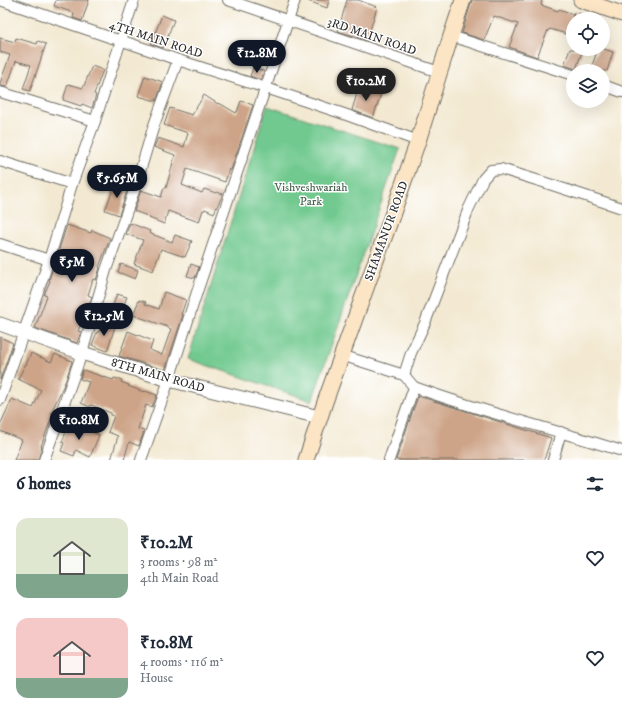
<!DOCTYPE html>
<html lang="en">
<head>
<meta charset="utf-8">
<style>
	:root { --surface:#fff; --page:#f6f6f7; --text:#1f2937; --muted:#747a83; --accent:#111827 }
	body { margin:0; font-family:"IM FELL DW Pica",serif; background:var(--page); color:var(--text); height:100vh; display:flex; flex-direction:column; font-size:15px; white-space:nowrap }
	* { box-sizing:border-box; margin:0 }
	p { font-size:13px; color:var(--muted) }
	.icon { flex:none; width:22px; height:22px; fill:none; stroke:currentColor; stroke-width:2; stroke-linecap:round; stroke-linejoin:round }
	.map { position:relative; height:460px; overflow:hidden }
	.drawer { display:flex; flex-direction:column; background:var(--surface); flex:1 }
	.drawer>* { flex:none }
	.fabs { position:absolute; left:566px; top:12px; display:grid; gap:8px }
	.fabs a { display:grid; place-items:center; width:44px; height:44px; border-radius:50%; background:var(--surface); box-shadow:0 4px 16px #0002; font-size:20px }
	.price { position:absolute; translate:-50% -34px; padding:0 9px; border-radius:14px; background:var(--accent); color:#fff; font-size:13px; line-height:26px; filter:drop-shadow(0 1px 2px #0008) }
	.price::after { content:''; position:absolute; left:50%; top:24px; width:12px; height:9px; margin-left:-6px; background:inherit; clip-path:polygon(0 0,100% 0,50% 100%) }
	.price.active { background:#222; color:#fff }
	ul { padding:0; list-style:none }
	li { display:flex; align-items:center; gap:12px; height:100px; padding:0 16px }
	li span { display:grid; place-items:center; flex:none; width:112px; height:80px; border-radius:12px; color:#555 }
	li>.icon { margin-inline-start:auto }
	span .icon { width:48px; height:48px; fill:#fffc; stroke-width:1 }
	li b { font-size:17px }
	h2 { display:flex; justify-content:space-between; align-items:center; height:48px; padding:0 16px; font-size:17px }
	.map>svg:first-child { display:block }
	.green { fill:#71c98f; stroke:#4e7a5d }
	.building { fill:#cea488 }
	.lines { fill:none; stroke-linecap:round; stroke-linejoin:round }
	.minor-casing { stroke:#716e65; stroke-width:12 }
	.tertiary-casing { stroke:#716e65; stroke-width:15 }
	.secondary-casing { stroke:#716e65; stroke-width:17 }
	.minor { stroke:#fff; stroke-width:10 }
	.tertiary { stroke:#fff; stroke-width:13 }
	.secondary { stroke:#fce5c4; stroke-width:15 }
	.labels { text-anchor:middle; stroke-width:3; stroke-linejoin:round; paint-order:stroke }
	.street-label { font-size:12px; fill:#2b2b2b; stroke:#fff }
	.park-label { font-size:12px; fill:#44624e; stroke:#fff }
</style>
</head>
<body>
<div class="map">
<svg width="622" height="460" viewBox="0 0 622 460">
	<rect width="100%" height="100%" fill="#fff"/>
	<filter id="ink" filterUnits="userSpaceOnUse"><feTurbulence type="fractalNoise" baseFrequency=".025" numOctaves="2"/><feDisplacementMap in="SourceGraphic" scale="8" xChannelSelector="R" yChannelSelector="G"/><feConvolveMatrix kernelMatrix="1 2 1 2 8 2 1 2 1" color-interpolation-filters="sRGB"/></filter>
	<filter id="wash" filterUnits="userSpaceOnUse"><feTurbulence type="fractalNoise" baseFrequency=".012" numOctaves="4" result="noise"/><feDisplacementMap in="SourceGraphic" scale="16" xChannelSelector="R" yChannelSelector="G"/><feGaussianBlur stdDeviation="0.9" result="paint"/><feColorMatrix in="noise" values="0 0 0 0 0 0 0 0 0 0 0 0 0 0 0 0 0 1.4 0 .05"/><feComposite in="paint" operator="in"/></filter>
	<g filter="url(#wash)">
		<rect width="100%" height="100%" fill="#f3e9d2"/>
		<path class="green" d="M267,106L400,149L312,401L188,359Z"/>
		<g id="blocks">
			<g class="building">
				<path d="M56,0H89L82,21L73,18L74,13L54,6Z"/>
				<path d="M308,0H329L327,8L308,1Z"/>
				<path d="M347,0H358L377,7L367,40L338,31Z"/>
				<path d="M472,0H542L541,5L558,11L559,9L573,14V17L574,12L594,17L593,19H573V36L550,29L549,30H548L537,57L509,47L518,24L494,16L484,40L462,33Z"/>
				<path d="M162,15L174,20L163,48L151,44Z"/>
				<path d="M0,38L15,42L16,38L37,44L38,41L46,44L30,91L23,89L31,65L16,61L7,87L0,86V83L10,55L0,52Z"/>
				<path d="M570,49H583L576,69L564,65Z"/>
				<path d="M598,49H604L613,52L607,71H590Z"/>
				<path d="M92,66L103,70L94,94L96,95L92,108L82,104L81,106L63,100L68,84L83,88Z"/>
				<path d="M253,68L264,71L261,80L250,76Z"/>
				<path d="M145,76L163,82L156,101L138,96Z"/>
				<path d="M359,87L381,94L373,118L352,110Z"/>
				<path d="M204,95L218,104L219,103L236,113V112H237L241,101L253,105L231,170L229,169L225,182L187,169L182,185L202,193L204,189L216,193L217,192L223,194L214,213L205,209V210H203L199,222L168,211L164,224L149,218L150,217L134,211L141,190L161,197L164,188H166L175,155L154,147L158,138L184,147L188,133L164,125L170,108L192,115Z"/>
				<path d="M116,182L128,187L119,215L105,210Z"/>
				<path d="M130,223L150,231L149,233L172,242L175,235L192,241L185,257L161,249L153,271L134,264L143,240L126,234Z"/>
				<path d="M67,225L91,233L92,230L110,238L99,267L100,268L96,280L93,279L88,295L92,297L78,331L81,332L77,343L35,328L47,296L44,295L50,281L49,280Z"/>
				<path d="M121,264L138,270L135,279L118,272Z"/>
				<path d="M191,264L199,267L195,278L187,276Z"/>
				<path d="M164,292L186,300L181,315H183L165,370L119,356L128,331L153,341L150,350L162,355L171,329L168,328V327L133,315L139,300L146,302L145,304L159,309Z"/>
				<path d="M117,294L127,297L121,312L112,308Z"/>
				<path d="M102,323L115,327L107,351L92,345L97,332H99Z"/>
				<path d="M0,337L13,343L0,380Z"/>
				<path d="M31,353L51,362L55,354L72,361L66,380L51,413L53,414L41,446L42,447L38,460H14L22,440L0,431V425L12,399L33,408L41,390L18,379L25,365H26Z"/>
				<path d="M83,370L113,380L114,378L122,380L121,382L129,385L128,386L144,392L145,391L157,395L152,407L146,405L138,429L144,431L139,446L129,442L124,460H111L118,436L108,432L114,416L111,415V413L91,405L90,407L81,403L89,382L80,379Z"/>
				<path d="M418,396L551,438L544,460H396Z"/>
				<path d="M70,422L99,435L90,457L76,450L74,456L61,451L64,443L62,442Z"/>
			</g>
		</g>
	</g>
	<g filter="url(#ink)">
		<use href="#blocks" fill-opacity="0" stroke="#716e65" stroke-width="1"/>
		<g class="lines">
			<g class="minor-casing">
				<g id="minor">
					<path d="M0,0L112,38L120,40L178,60L266,88L344,114L418,141"/>
					<path d="M228,0L439,72"/>
					<path d="M451,36L573,75"/>
					<path d="M603,85L622,92"/>
					<path d="M0,92L95,121"/>
					<path d="M0,161L72,184"/>
					<path d="M0,244L49,260"/>
					<path d="M341,355L404,375L411,353L425,323L469,208L483,179L491,170L501,169L543,182L622,208"/>
					<path d="M414,387C482,412 553,429 622,451"/>
					<path d="M0,400L49,260L72,184L95,121L134,0"/>
					<path d="M44,460L82,353L106,270L134,191L154,125L178,60"/>
					<path d="M141,460L169,380L197,292L295,0"/>
					<path d="M389,460L414,387L404,375"/>
					<path d="M553,460L561,432"/>
				</g>
			</g>
			<g class="tertiary-casing">
				<path id="tertiary" d="M0,324L82,353L169,380L319,417"/>
			</g>
			<g class="secondary-casing">
				<g id="secondary">
					<path d="M581,0L622,14"/>
					<path d="M306,460L325,402L388,227L418,141L451,36L463,0"/>
				</g>
			</g>
			<use href="#minor" class="minor"/>
			<use href="#tertiary" class="tertiary"/>
			<use href="#secondary" class="secondary"/>
		</g>
	</g>
	<g class="labels">
		<g class="street-label">
			<text transform="translate(372 36) rotate(19)" y="4">3RD MAIN ROAD</text>
			<text transform="translate(156 39) rotate(18)" y="4">4TH MAIN ROAD</text>
			<text transform="translate(386 231) rotate(-70)" y="4">SHAMANUR ROAD</text>
			<text transform="translate(158 375) rotate(16)" y="4">8TH MAIN ROAD</text>
		</g>
		<g class="park-label">
			<text x="311" y="191">Vishveshwariah<tspan x="311" dy="14">Park</tspan></text>
		</g>
	</g>
</svg>
<div class="fabs">
<a><svg class="icon" aria-label="locate" viewBox="0 0 24 24"><circle cx="12" cy="12" r="6"/><path d="M12 2v4M12 18v4M2 12h4M18 12h4"/></svg></a>
<a><svg class="icon" aria-label="layers" viewBox="0 0 24 24"><path d="M12 4l9 5-9 5-9-5zM3 14l9 5 9-5"/></svg></a>
</div>
<b class="price" style="left:257px;top:74px">₹12.8M</b>
<b class="price active" style="left:366px;top:102px">₹10.2M</b>
<b class="price" style="left:117px;top:199px">₹5.65M</b>
<b class="price" style="left:72px;top:283px">₹5M</b>
<b class="price" style="left:104px;top:337px">₹12.5M</b>
<b class="price" style="left:79px;top:441px">₹10.8M</b>
</div>
<section class="drawer">
<h2>6 homes<svg class="icon" aria-label="filters" viewBox="0 0 24 24"><path d="M4 7h16M4 17h16"/><circle cx="9" cy="7" r="2"/><circle cx="15" cy="17" r="2"/></svg></h2>
<ul>
<li><span style="background:linear-gradient(#dfe7d0 70%,#7fa58c 0)"><svg class="icon" aria-label="home" viewBox="0 0 24 24"><path d="M3 11l9-7 9 7M6 9v11h12V9"/></svg></span><div><b>₹10.2M</b><p>3 rooms · 98 m²</p><p>4th Main Road</p></div><svg class="icon" aria-label="heart" viewBox="0 0 24 24"><path d="M12 20l-8-8c-3-5 5-10 8-4 3-6 11-1 8 4z"/></svg></li>
<li><span style="background:linear-gradient(#f6c9c9 75%,#7fa58c 0)"><svg class="icon" aria-label="home" viewBox="0 0 24 24"><path d="M3 11l9-7 9 7M6 9v11h12V9"/></svg></span><div><b>₹10.8M</b><p>4 rooms · 116 m²</p><p>House</p></div><svg class="icon" aria-label="heart" viewBox="0 0 24 24"><path d="M12 20l-8-8c-3-5 5-10 8-4 3-6 11-1 8 4z"/></svg></li>
</ul>
</section>
</body>
</html>
